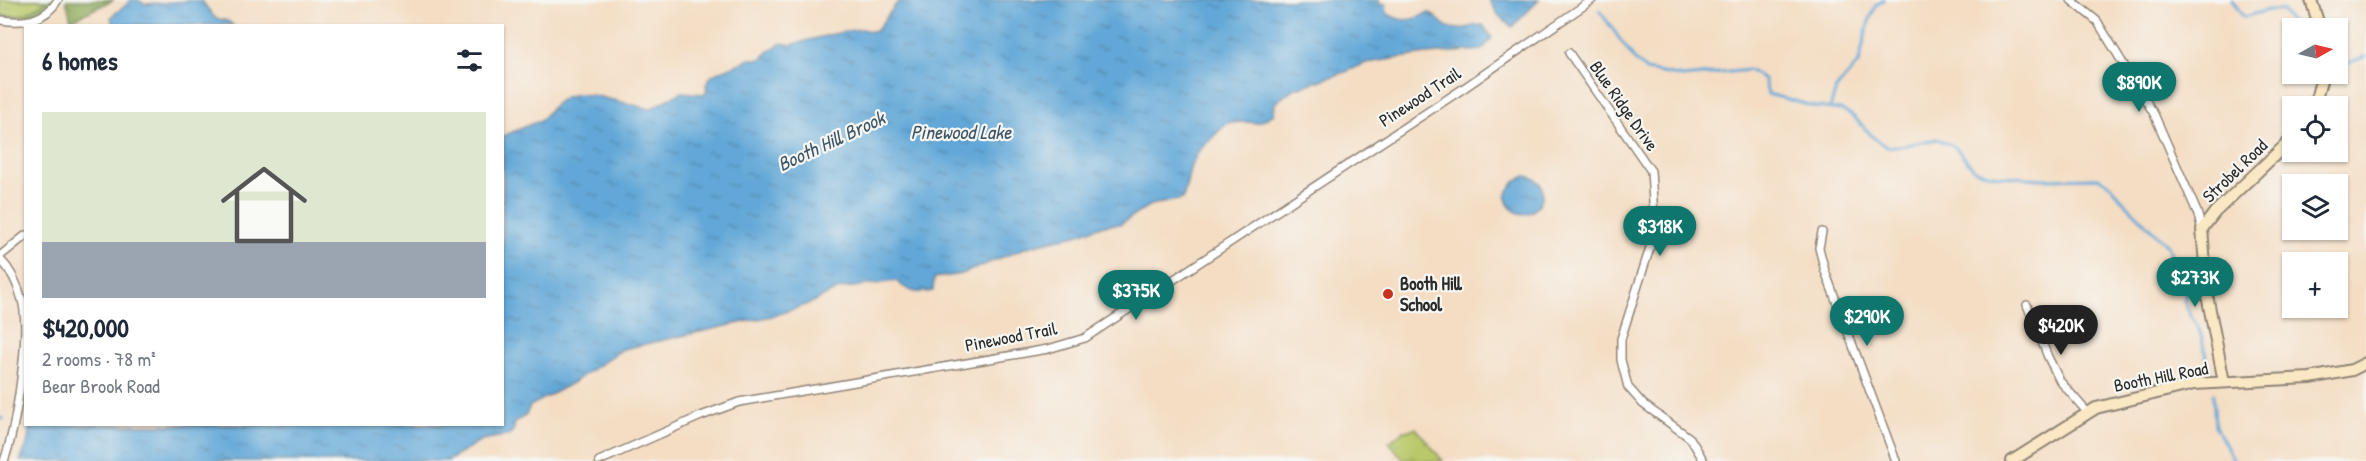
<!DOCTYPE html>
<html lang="en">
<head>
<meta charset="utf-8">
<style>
	:root { --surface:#fff; --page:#f2f2f3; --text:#1f2937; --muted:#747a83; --accent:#0f766e }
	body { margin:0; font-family:"Patrick Hand",sans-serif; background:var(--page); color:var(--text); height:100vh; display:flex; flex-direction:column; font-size:22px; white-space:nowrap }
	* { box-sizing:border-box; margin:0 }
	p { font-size:20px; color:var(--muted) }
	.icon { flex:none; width:33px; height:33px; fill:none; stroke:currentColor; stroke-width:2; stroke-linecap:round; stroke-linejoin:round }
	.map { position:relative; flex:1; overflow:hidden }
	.sheet { position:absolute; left:24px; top:24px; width:480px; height:402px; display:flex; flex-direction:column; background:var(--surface); border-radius:0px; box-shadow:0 2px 4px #0004 }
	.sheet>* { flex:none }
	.needle { width:39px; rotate:82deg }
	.fabs { position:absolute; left:2282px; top:18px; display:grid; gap:12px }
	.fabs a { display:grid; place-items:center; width:66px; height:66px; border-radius:0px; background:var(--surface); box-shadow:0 2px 4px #0004; font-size:30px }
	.price { position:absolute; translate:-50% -51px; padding:0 14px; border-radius:21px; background:var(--accent); color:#fff; font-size:20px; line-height:39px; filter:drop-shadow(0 2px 3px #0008) }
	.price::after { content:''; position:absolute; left:50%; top:36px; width:18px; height:14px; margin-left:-9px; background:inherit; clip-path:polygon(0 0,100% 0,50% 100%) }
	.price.active { background:#222; color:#fff }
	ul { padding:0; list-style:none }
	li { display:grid; align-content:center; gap:12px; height:318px; padding:0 18px }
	li span { display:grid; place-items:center; height:186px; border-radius:0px; color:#555 }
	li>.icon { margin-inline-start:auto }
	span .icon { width:108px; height:108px; fill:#fffc; stroke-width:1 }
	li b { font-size:26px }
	h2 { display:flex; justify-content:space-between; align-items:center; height:72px; padding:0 18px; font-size:26px }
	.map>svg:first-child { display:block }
	.forest { fill:url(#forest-crowns); stroke:#5e6c45; stroke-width:1.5 }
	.park { fill:url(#park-tufts); stroke:#727a4b; stroke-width:1.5 }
	.water { fill:url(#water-ripples); stroke:#466981; stroke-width:1.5 }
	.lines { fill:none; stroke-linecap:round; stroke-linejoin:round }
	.stream { stroke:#62a7d7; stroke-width:3 }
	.street-casing { stroke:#908477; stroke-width:10 }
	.secondary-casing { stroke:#908477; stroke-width:14 }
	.street { stroke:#fff; stroke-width:7 }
	.secondary { stroke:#fae7c3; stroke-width:10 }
	.poi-dot { fill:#c8321e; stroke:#f6f6f2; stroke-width:2 }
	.labels { text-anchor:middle; stroke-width:4.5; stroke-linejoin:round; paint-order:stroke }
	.street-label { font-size:18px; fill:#2b2b2b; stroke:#f6f6f2 }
	.poi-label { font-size:18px; font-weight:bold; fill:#2b2b2b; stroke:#f6f6f2; text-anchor:start }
	.water-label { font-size:20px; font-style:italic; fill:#3e5667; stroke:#f6f6f2 }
</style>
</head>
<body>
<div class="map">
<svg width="2366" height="461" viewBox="0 0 2366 461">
	<defs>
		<pattern id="forest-crowns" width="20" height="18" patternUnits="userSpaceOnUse" patternTransform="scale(1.5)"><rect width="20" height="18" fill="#92ad5f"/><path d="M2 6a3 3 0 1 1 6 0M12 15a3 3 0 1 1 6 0" fill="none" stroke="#778d4f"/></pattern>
		<pattern id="park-tufts" width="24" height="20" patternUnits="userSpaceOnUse" patternTransform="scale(1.5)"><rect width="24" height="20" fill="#b9c96b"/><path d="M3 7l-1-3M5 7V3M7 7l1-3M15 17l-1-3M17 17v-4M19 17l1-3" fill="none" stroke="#9fad5d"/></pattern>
		<pattern id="water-ripples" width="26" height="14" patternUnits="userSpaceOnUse" patternTransform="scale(1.5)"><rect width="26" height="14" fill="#62a7d7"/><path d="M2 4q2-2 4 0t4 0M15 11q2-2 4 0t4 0" fill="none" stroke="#5188af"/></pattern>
	</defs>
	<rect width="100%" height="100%" fill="#f6f6f2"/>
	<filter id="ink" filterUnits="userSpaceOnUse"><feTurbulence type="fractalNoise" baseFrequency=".0167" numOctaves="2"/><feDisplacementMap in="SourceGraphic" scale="12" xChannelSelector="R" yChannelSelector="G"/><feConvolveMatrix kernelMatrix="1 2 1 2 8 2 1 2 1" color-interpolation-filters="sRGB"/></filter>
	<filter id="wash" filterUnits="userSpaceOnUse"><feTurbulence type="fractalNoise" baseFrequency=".008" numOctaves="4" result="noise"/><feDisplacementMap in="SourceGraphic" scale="24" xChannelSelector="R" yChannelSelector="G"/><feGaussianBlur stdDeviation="1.35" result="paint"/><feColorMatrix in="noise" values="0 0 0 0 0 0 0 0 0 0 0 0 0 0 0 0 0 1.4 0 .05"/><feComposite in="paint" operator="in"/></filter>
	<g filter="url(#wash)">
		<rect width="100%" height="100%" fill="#f4ddc3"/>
		<g class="forest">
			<path d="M0,0H54C42,18 20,19 0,17Z"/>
			<path d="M66,0H114L71,20Z"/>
		</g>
		<g class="park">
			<path d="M0,0H47C32,12 19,19 0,14Z"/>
			<path d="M1416,428L1443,461H1405L1389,442L1402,432Z"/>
		</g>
		<g class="water">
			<path d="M130,0H138L145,4L201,0L215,18L228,21L233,25H114L111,18C116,10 126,8 130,0Z"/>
			<path d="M902,0H1379L1380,5L1386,4L1387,13C1401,23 1415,21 1428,12C1436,15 1441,24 1448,27C1460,32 1471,25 1483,25L1492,38L1482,50L1426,54L1366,63L1343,73L1293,89L1275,103L1274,114L1258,123L1246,122L1227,123L1199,151L1191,165L1183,199L1151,205L1120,224L1104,225L1076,235L1027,247L962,274L934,278L933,291C916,294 909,292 896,281L839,289L811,303L776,315L623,349L572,383L530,406L526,415L515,422L514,429L510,435L481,440L448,461H20L27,445L30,425L502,424L503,136L541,120L553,106L565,97L577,94L592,95L650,109L682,92L703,94L707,92L706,84L712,75L750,59H761L771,49L782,43L791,45C801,42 854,28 862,29C867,30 869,32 876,31L897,3Z"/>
			<path d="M1489,0H1539L1512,27L1499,16Z"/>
			<path d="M1526,176C1558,180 1538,225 1515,211C1497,199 1511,181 1526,176Z"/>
		</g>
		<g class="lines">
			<g class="stream">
				<path d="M2232,0L2244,17L2268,10H2282L2291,22L2292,28"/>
				<path d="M1599,10L1634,59L1646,70L1683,77L1749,70L1764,79L1768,94L1816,107L1842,110L1852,115L1876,140L1887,147L1902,146L1937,139L1955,147L1975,170L1999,176L2043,179L2099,178L2111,185L2123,201L2168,246L2177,267L2188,280L2184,302L2200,332L2209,368"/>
				<path d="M2346,64L2366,56"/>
				<path d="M1830,108L1836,89L1859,62L1868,24L1876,5L1884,0"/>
				<path d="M2213,394L2215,425L2234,461"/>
				<path d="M0,418L3,419"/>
			</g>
		</g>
	</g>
	<g filter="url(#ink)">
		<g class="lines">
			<g class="street-casing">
				<g id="street">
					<path d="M2071,0L2097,21L2154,114L2197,212L2202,229"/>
					<path d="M0,20C24,23 44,22 58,0"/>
					<path d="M1569,53L1651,171L1655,232L1621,339V360L1628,387L1643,404L1690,438L1704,461"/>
					<path d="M1822,232L1819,248L1825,271L1896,461"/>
					<path d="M0,256L26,235"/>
					<path d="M0,259C11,270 18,285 22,300C31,333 16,428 4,461"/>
					<path d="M2027,305L2048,357L2060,381L2088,413"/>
					<path d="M599,461L701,416L739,402L1048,349L1085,338L1464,88L1592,0"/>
				</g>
			</g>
			<g class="secondary-casing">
				<g id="secondary">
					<path d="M2311,0L2320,28"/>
					<path d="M2314,106L2323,74"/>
					<path d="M2224,382L2208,300L2202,229L2215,212L2292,139"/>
					<path d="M2012,461L2096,408L2194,384L2310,378L2352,370L2366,363"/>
				</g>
			</g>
			<use href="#street" class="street"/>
			<use href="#secondary" class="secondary"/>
		</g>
	</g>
	<circle class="poi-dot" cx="1388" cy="294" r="6"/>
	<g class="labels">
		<g class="street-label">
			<text transform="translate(1420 97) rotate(-33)" y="6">Pinewood Trail</text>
			<text transform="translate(1624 106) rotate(55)" y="6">Blue Ridge Drive</text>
			<text transform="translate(2235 171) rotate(-44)" y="6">Strobel Road</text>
			<text transform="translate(1011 337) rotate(-11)" y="6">Pinewood Trail</text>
			<text transform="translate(2161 377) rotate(-11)" y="6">Booth Hill Road</text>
		</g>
		<g class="poi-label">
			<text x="1400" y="290">Booth Hill<tspan x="1400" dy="21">School</tspan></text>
		</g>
		<g class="water-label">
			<text x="961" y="139">Pinewood Lake</text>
			<text transform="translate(831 141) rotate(-25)" y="7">Booth Hill Brook</text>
		</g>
	</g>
</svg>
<div class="fabs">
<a><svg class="needle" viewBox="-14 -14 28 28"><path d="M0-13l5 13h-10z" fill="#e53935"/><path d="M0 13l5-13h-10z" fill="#747a83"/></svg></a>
<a><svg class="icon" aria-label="locate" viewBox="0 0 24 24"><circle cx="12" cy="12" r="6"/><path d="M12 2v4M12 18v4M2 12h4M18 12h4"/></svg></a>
<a><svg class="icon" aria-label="layers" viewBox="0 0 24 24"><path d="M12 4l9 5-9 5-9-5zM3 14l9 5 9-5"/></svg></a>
<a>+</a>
</div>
<b class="price" style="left:2139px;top:113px">$890K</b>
<b class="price" style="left:1660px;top:257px">$318K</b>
<b class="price" style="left:2195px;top:308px">$273K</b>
<b class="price" style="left:1136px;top:321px">$375K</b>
<b class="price" style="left:1867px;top:347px">$290K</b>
<b class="price active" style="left:2061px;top:356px">$420K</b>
<section class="sheet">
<h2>6 homes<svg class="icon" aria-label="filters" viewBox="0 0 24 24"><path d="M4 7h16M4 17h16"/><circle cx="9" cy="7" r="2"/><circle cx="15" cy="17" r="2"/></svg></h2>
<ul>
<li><span style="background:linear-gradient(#dfe7d0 70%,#9aa5b1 0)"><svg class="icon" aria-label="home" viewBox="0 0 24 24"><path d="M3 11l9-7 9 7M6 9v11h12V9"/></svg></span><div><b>$420,000</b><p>2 rooms · 78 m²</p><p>Bear Brook Road</p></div></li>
</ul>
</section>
</div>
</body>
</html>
